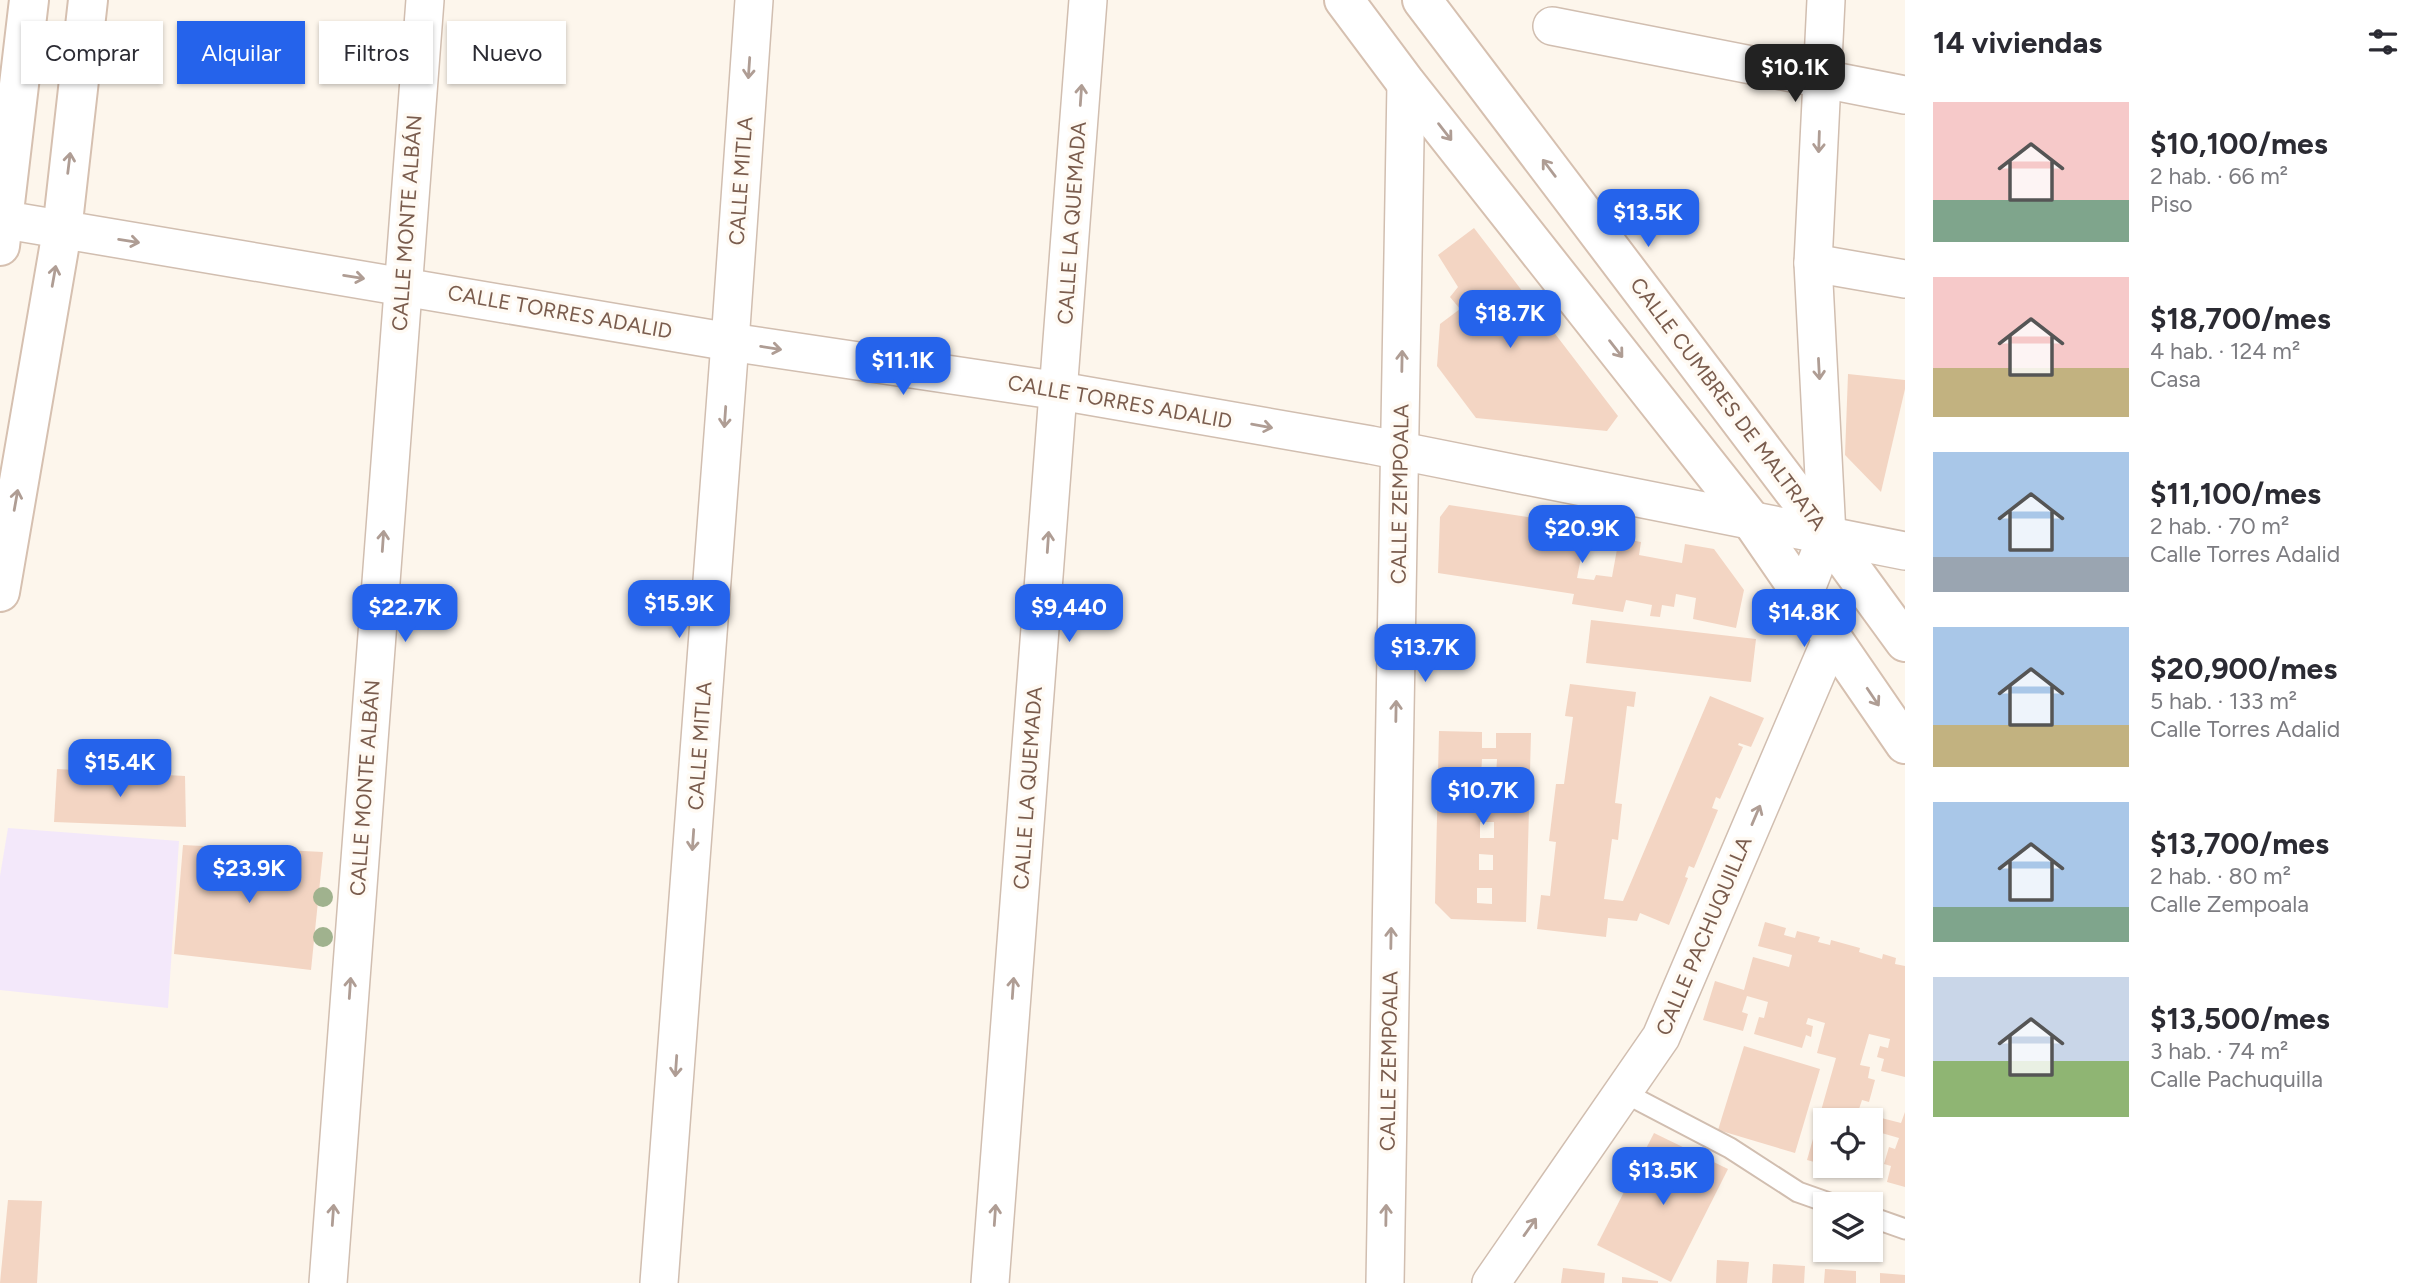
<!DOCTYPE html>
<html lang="es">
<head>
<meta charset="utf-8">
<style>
	:root { --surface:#fff; --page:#f7f7f7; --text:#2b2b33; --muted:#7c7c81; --accent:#2563eb }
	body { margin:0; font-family:Figtree,sans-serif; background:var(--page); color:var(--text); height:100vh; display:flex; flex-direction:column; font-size:26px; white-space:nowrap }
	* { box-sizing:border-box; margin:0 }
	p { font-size:23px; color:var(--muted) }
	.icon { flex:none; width:38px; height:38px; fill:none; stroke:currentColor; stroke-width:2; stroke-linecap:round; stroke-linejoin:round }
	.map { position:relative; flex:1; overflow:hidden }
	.side { display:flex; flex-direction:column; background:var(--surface); width:525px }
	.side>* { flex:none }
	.banner { position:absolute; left:21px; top:21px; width:665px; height:63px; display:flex; gap:14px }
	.controls { position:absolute; left:1813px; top:1108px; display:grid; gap:14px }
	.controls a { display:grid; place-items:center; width:70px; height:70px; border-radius:0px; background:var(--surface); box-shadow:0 2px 5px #0004; font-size:35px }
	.price { position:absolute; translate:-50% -60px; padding:0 16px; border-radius:14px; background:var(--accent); color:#fff; font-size:23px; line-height:46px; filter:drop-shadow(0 2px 4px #0008) }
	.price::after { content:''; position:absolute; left:50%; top:42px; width:21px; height:16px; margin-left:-10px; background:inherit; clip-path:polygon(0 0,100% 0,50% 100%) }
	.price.active { background:#222; color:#fff }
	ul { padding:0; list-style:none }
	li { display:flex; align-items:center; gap:21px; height:175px; padding:0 28px }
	li span { display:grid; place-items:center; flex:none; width:196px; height:140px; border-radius:0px; color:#555 }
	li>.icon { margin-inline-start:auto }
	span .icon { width:84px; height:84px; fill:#fffc; stroke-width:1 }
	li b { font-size:30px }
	h2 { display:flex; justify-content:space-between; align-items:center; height:84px; padding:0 28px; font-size:30px }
	.chip { padding:0 24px; border-radius:0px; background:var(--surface); box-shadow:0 2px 5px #0004; font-size:24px; line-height:63px }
	.chip.active { background:var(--accent); color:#fff }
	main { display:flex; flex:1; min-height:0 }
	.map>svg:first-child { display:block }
	.education { fill:#f3e8fa }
	.building { fill:#f3d5c3; fill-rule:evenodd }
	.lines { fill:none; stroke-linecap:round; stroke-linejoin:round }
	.lane-casing { stroke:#d1beb0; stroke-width:23 }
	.street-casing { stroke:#d1beb0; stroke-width:40 }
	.secondary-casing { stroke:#d6c0b0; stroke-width:42 }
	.lane { stroke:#fff; stroke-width:19 }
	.street { stroke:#fff; stroke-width:37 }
	.secondary { stroke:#fff; stroke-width:38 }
	.tree { fill:#a0b28e }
	.oneway { stroke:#af9d94 }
	.labels { text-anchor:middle; stroke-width:7; stroke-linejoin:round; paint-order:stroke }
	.street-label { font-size:21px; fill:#7a5c4d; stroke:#fffaf3 }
</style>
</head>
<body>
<main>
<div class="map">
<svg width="1905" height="1283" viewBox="0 0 1905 1283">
	<rect width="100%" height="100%" fill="#fdf6ec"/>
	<path class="education" d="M8,828L179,841L168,1008L0,990V876Z"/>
	<g class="building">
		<path d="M1474,228L1618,416L1607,431L1476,418L1437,366L1440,324L1460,309L1450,297L1458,287L1438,255Z"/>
		<path d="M1848,374L1905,380V389L1881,492L1845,455Z"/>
		<path d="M1449,505L1587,526L1577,578L1594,580L1596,575L1612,577L1619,538L1641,542L1639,555L1682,563L1685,544L1714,549L1744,590L1736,628L1693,619L1696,598L1676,594L1674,607L1662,605L1660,617L1650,616L1652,605L1626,600L1623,612L1572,604L1574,594L1438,573L1440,517Z"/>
		<path d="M1591,620L1756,639L1751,682L1586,663Z"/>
		<path d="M1570,684L1636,692L1634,707L1627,706L1615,803L1622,804L1618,840L1612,839L1604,899L1623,901L1710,696L1764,718L1751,747L1739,743L1738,745L1743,747L1720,799L1716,797L1712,808L1718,810L1694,868L1689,866L1685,877L1688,878L1669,925L1640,913L1637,921L1608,918L1606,937L1537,929L1541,895L1550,896L1556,842L1549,841L1556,784H1564L1573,717L1565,716Z"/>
		<path d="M1439,731L1482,732V748H1496V733H1531L1526,922L1451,919L1435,903ZM1482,759H1497L1496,776L1481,775ZM1481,790H1496L1495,806H1481ZM1480,822H1494V838H1480ZM1479,854L1493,855V870H1479ZM1477,888H1492V904L1477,903Z"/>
		<path d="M57,769L185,776L186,827L54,822Z"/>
		<path d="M183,845L323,852L311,970L174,954Z"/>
		<path d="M1765,922L1786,928L1784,935L1795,938L1797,931L1820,937L1818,942L1830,945L1831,940L1860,948L1859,952L1882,959L1883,954L1896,958L1895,964L1905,966V1077L1881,1071L1884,1059L1877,1057L1880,1046L1888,1048L1890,1039L1869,1034L1860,1065L1870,1067L1868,1078L1875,1080L1869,1102L1862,1100L1858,1112L1901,1123L1905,1112V1187L1887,1182L1891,1166L1884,1164L1889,1147L1895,1149L1899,1138L1871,1130V1120H1825V1165L1807,1160L1836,1058L1817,1053L1825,1023L1808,1018L1806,1024L1813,1026L1811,1037L1806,1035L1802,1048L1754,1034L1759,1017L1764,1018L1768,1002L1747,996L1742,1012L1748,1014L1743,1031L1703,1020L1715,981L1744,990L1753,957L1789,967L1792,955L1758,946Z"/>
		<path d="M1744,1046L1820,1069L1795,1153L1718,1130Z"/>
		<path d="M1654,1133L1728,1169L1671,1282L1597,1245Z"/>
		<path d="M8,1200L42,1201L37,1283H0Z"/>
		<path d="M1717,1260L1749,1262L1747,1283H1716Z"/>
		<path d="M1773,1264L1805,1266L1804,1283H1772Z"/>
		<path d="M1563,1268L1605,1273L1604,1283H1561Z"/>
		<path d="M1825,1269L1856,1271V1283H1824Z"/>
		<path d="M1880,1273L1905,1275V1283H1880Z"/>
		<path d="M1622,1277L1658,1281V1283H1622Z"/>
	</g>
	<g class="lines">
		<g class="lane-casing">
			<g id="lane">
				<path d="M1623,1092L1730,1148L1798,1192L1832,1204"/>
				<path d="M1871,1217L1905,1229"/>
			</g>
		</g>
		<g class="street-casing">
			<g id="street">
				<path d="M1552,26L1905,95"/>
				<path d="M0,219L730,342L1060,391L1371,445L1905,551"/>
				<path d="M1813,263L1905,279"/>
				<path d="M1804,594L1827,535L1813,263L1826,0"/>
				<path d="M328,1283L425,0"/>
				<path d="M659,1283L730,342L754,0"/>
				<path d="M990,1283L1088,0"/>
				<path d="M1385,1283L1406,83"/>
				<path d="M1491,1283L1661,1037L1832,637"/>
			</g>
		</g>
		<g class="secondary-casing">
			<g id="secondary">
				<path d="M1344,0L1406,83L1751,520L1905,744"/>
				<path d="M1422,0L1827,535L1905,642"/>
				<path d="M0,246L29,0"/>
				<path d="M0,592L62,231L88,0"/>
			</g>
		</g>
		<use href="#lane" class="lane"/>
		<use href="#street" class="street"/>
		<use href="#secondary" class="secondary"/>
	</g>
	<g class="tree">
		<circle cx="323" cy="897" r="10"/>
		<circle cx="323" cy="937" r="10"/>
	</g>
	<defs><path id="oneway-shaft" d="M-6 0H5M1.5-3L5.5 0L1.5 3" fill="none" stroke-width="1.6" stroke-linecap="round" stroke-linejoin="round" transform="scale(1.75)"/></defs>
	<g class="oneway">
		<use href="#oneway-shaft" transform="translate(749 68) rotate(94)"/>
		<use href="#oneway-shaft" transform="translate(1081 95) rotate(-86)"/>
		<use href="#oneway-shaft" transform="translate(1445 132) rotate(52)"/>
		<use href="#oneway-shaft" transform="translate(1819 142) rotate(92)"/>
		<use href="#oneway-shaft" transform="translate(69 163) rotate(-83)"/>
		<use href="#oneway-shaft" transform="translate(1549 168) rotate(-127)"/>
		<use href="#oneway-shaft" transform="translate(129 241) rotate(9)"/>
		<use href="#oneway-shaft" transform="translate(54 276) rotate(-80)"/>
		<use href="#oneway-shaft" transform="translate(354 277) rotate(9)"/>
		<use href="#oneway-shaft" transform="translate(771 348) rotate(9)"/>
		<use href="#oneway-shaft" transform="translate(1616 349) rotate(52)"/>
		<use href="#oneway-shaft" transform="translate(1402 361) rotate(-89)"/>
		<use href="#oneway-shaft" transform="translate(1819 369) rotate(87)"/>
		<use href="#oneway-shaft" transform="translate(725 417) rotate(94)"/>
		<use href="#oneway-shaft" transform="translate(1262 426) rotate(10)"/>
		<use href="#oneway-shaft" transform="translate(16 500) rotate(-80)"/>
		<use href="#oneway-shaft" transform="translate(383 541) rotate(-86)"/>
		<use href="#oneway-shaft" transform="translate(1048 542) rotate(-86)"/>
		<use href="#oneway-shaft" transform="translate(1873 697) rotate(56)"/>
		<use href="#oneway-shaft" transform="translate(1396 711) rotate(-89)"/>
		<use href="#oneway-shaft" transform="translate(1756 815) rotate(-67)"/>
		<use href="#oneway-shaft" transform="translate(693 840) rotate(94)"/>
		<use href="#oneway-shaft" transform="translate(1391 938) rotate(-89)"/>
		<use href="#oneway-shaft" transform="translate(350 988) rotate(-86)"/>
		<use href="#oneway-shaft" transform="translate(1013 988) rotate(-86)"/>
		<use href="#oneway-shaft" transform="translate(676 1066) rotate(94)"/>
		<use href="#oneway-shaft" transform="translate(333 1215) rotate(-86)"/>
		<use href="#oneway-shaft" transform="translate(995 1215) rotate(-86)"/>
		<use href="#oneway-shaft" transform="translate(1386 1215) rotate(-89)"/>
		<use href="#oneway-shaft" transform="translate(1530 1227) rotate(-55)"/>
	</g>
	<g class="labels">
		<g class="street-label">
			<text transform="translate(741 181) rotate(-86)" y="7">CALLE MITLA</text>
			<text transform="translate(407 223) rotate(-86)" y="7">CALLE MONTE ALBÁN</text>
			<text transform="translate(1072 223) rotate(-86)" y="7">CALLE LA QUEMADA</text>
			<text transform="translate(560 312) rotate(10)" y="7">CALLE TORRES ADALID</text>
			<text transform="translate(1120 402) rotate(10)" y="7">CALLE TORRES ADALID</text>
			<text transform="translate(1728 404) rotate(53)" y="7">CALLE CUMBRES DE MALTRATA</text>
			<text transform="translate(1400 494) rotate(-89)" y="7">CALLE ZEMPOALA</text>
			<text transform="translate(700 746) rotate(-86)" y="7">CALLE MITLA</text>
			<text transform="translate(365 788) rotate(-86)" y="7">CALLE MONTE ALBÁN</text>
			<text transform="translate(1028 788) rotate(-86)" y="7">CALLE LA QUEMADA</text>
			<text transform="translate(1704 936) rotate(-67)" y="7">CALLE PACHUQUILLA</text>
			<text transform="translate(1389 1061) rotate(-89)" y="7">CALLE ZEMPOALA</text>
		</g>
	</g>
</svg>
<div class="controls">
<a><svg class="icon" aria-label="locate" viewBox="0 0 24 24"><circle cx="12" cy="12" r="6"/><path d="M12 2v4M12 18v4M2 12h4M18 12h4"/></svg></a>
<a><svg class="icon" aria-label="layers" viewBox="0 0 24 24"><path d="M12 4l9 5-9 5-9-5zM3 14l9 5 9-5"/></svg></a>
</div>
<b class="price active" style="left:1795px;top:104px">$10.1K</b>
<b class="price" style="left:1648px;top:249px">$13.5K</b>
<b class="price" style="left:1510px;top:350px">$18.7K</b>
<b class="price" style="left:903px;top:397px">$11.1K</b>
<b class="price" style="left:1582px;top:565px">$20.9K</b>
<b class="price" style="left:679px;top:640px">$15.9K</b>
<b class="price" style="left:405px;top:644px">$22.7K</b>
<b class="price" style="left:1069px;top:644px">$9,440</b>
<b class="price" style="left:1804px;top:649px">$14.8K</b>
<b class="price" style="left:1425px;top:684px">$13.7K</b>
<b class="price" style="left:120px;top:799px">$15.4K</b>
<b class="price" style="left:1483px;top:827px">$10.7K</b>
<b class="price" style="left:249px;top:905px">$23.9K</b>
<b class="price" style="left:1663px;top:1207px">$13.5K</b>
<div class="banner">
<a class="chip">Comprar</a>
<a class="chip active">Alquilar</a>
<a class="chip">Filtros</a>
<a class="chip">Nuevo</a>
</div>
</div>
<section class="side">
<h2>14 viviendas<svg class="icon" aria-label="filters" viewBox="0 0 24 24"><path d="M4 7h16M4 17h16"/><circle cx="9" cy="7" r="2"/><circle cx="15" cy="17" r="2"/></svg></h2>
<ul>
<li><span style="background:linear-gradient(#f6c9c9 70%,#7fa58c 0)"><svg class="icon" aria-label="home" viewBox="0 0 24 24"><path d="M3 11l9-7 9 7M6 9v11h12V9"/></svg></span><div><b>$10,100/mes</b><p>2 hab. · 66 m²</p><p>Piso</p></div></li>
<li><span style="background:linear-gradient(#f6c9c9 65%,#c2b280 0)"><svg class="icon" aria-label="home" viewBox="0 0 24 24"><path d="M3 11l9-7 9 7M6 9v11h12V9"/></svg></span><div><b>$18,700/mes</b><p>4 hab. · 124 m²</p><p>Casa</p></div></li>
<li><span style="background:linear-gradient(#a9c7e8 75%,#9aa5b1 0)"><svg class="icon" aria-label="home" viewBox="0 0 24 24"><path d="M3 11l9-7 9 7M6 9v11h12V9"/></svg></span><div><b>$11,100/mes</b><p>2 hab. · 70 m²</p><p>Calle Torres Adalid</p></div></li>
<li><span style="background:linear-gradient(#a9c7e8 70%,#c2b280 0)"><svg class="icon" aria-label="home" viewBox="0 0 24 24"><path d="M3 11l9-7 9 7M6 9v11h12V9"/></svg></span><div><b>$20,900/mes</b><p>5 hab. · 133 m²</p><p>Calle Torres Adalid</p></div></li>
<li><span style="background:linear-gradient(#a9c7e8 75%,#7fa58c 0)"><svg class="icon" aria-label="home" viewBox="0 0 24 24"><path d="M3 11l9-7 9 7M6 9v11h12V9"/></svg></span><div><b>$13,700/mes</b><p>2 hab. · 80 m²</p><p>Calle Zempoala</p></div></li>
<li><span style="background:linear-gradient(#c9d6e8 60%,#8fb573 0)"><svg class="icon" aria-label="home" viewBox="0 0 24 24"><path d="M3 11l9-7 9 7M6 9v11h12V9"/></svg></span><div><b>$13,500/mes</b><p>3 hab. · 74 m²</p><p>Calle Pachuquilla</p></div></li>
</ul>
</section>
</main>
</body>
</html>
